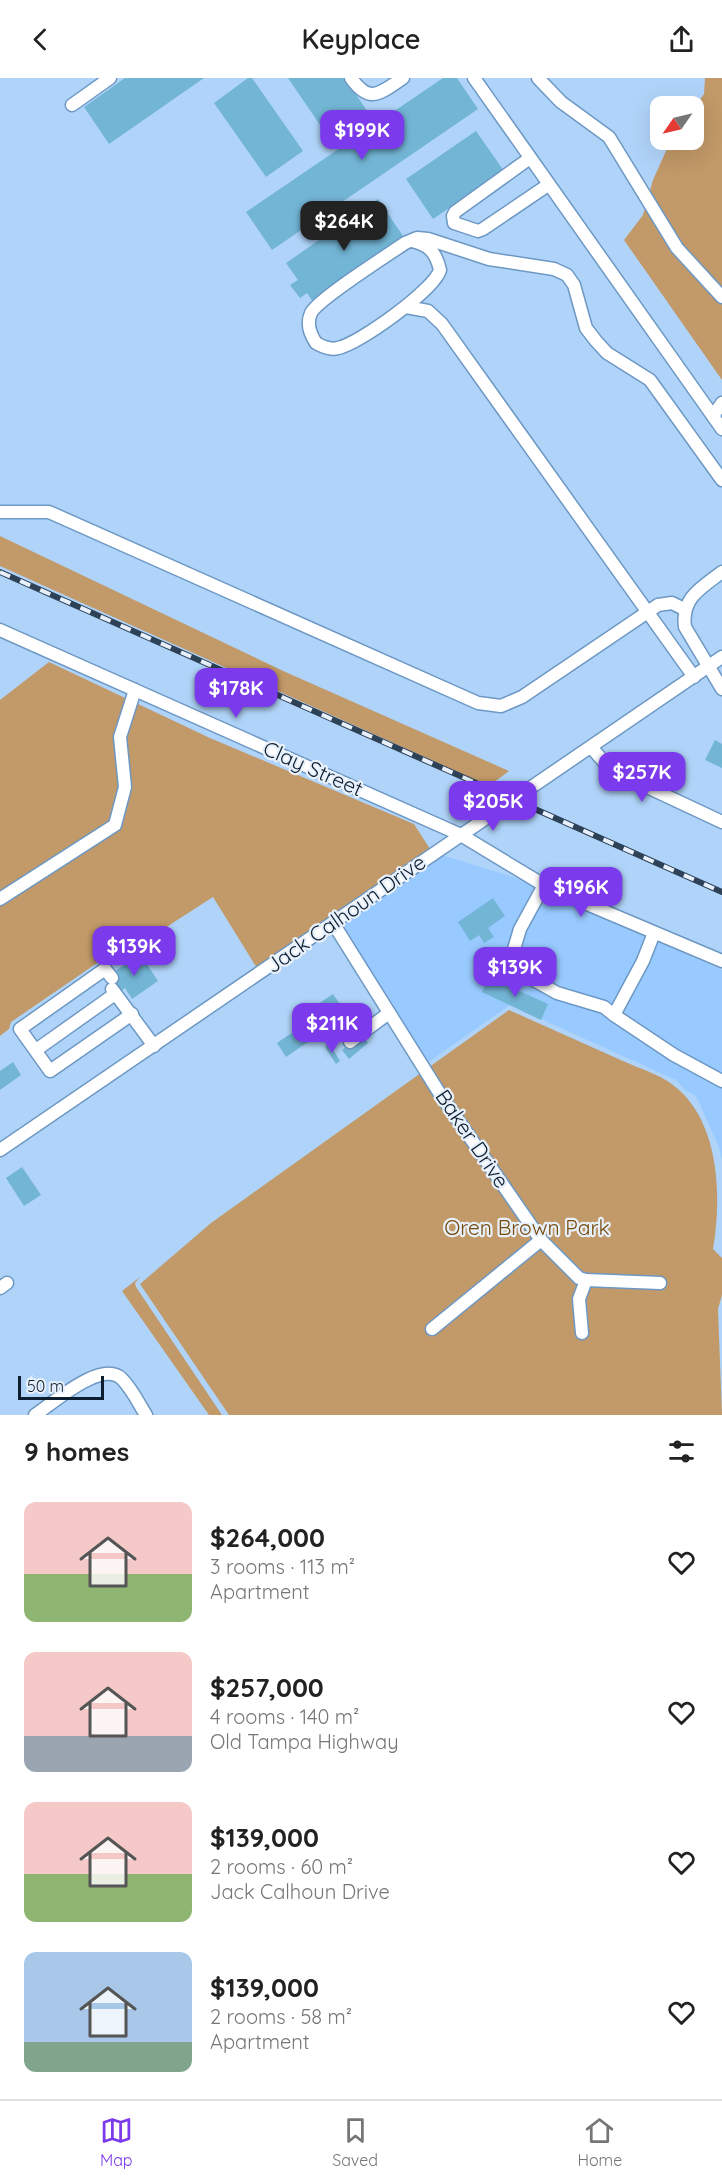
<!DOCTYPE html>
<html lang="en">
<head>
<meta charset="utf-8">
<style>
	:root { --surface:#fff; --page:#f6f6f6; --text:#222; --muted:#767676; --line:#e0e0e0; --accent:#7c3aed }
	body { margin:0; font-family:Quicksand,sans-serif; background:var(--page); color:var(--text); height:100vh; display:flex; flex-direction:column; font-size:22px; white-space:nowrap }
	* { box-sizing:border-box; margin:0 }
	p { font-size:20px; color:var(--muted) }
	.icon { flex:none; width:33px; height:33px; fill:none; stroke:currentColor; stroke-width:2; stroke-linecap:round; stroke-linejoin:round }
	.map { position:relative; height:1337px; overflow:hidden }
	.details { display:flex; flex-direction:column; background:var(--surface); flex:1 }
	.details>* { flex:none }
	.needle { width:39px; rotate:236deg }
	.buttons { position:absolute; left:650px; top:18px; display:grid; gap:12px }
	.buttons a { display:grid; place-items:center; width:54px; height:54px; border-radius:12px; background:var(--surface); box-shadow:0 6px 24px #0002; font-size:30px }
	.scale { position:absolute; left:18px; bottom:15px; width:86px; box-sizing:border-box; padding-left:6px; border:3px solid #0d1e30; border-top:0; font-size:16px; line-height:21px; white-space:nowrap; color:#0d1e30; -webkit-text-stroke:4px #e8f1fb; paint-order:stroke }
	.price { position:absolute; translate:-50% -51px; padding:0 14px; border-radius:12px; background:var(--accent); color:#fff; font-size:20px; line-height:39px; filter:drop-shadow(0 2px 3px #0008) }
	.price::after { content:''; position:absolute; left:50%; top:36px; width:18px; height:14px; margin-left:-9px; background:inherit; clip-path:polygon(0 0,100% 0,50% 100%) }
	.price.current { background:#222; color:#fff }
	ul { padding:0; list-style:none }
	li { display:flex; align-items:center; gap:18px; height:150px; padding:0 24px }
	li span { display:grid; place-items:center; flex:none; width:168px; height:120px; border-radius:12px; color:#555 }
	li>.icon { margin-inline-start:auto }
	span .icon { width:72px; height:72px; fill:#fffc; stroke-width:1 }
	li b { font-size:26px }
	h2 { display:flex; justify-content:space-between; align-items:center; height:72px; padding:0 24px; font-size:26px }
	header { display:flex; justify-content:space-between; align-items:center; height:78px; padding:0 24px; background:var(--surface); font-size:27px; font-weight:600 }
	.menu { display:flex; justify-content:space-around; align-items:center; height:84px; border-top:2px solid var(--line); background:var(--surface); font-size:16px; color:var(--muted) }
	.menu a { display:grid; justify-items:center; gap:3px }
	.menu .current { color:var(--accent) }
	.map>svg:first-child { display:block }
	.built { fill:#98caff }
	.green { fill:#c29968 }
	.building { fill:#73b5d5 }
	.lines { fill:none; stroke-linecap:round; stroke-linejoin:round }
	.minor-casing { stroke:#6d98c4; stroke-width:15 }
	.minor { stroke:#fff; stroke-width:12 }
	.rail-casing { stroke:#2d4157; stroke-width:6 }
	.rail { stroke:#e8f1fb; stroke-width:4; stroke-dasharray:11; stroke-linecap:butt }
	.labels { text-anchor:middle; stroke-width:4.5; stroke-linejoin:round; paint-order:stroke }
	.street-label { font-size:21px; fill:#0d1e30; stroke:#e8f1fb }
	.park-label { font-size:21px; fill:#754a0b; stroke:#e8f1fb }
</style>
</head>
<body>
<header><svg class="icon" aria-label="back" viewBox="0 0 24 24"><path d="M15 5l-7 7 7 7"/></svg>Keyplace<svg class="icon" aria-label="share" viewBox="0 0 24 24"><path d="M12 15V3M7 8l5-5 5 5M5 13v7h14v-7"/></svg></header>
<div class="map">
<svg width="722" height="1337" viewBox="0 0 722 1337">
	<rect width="100%" height="100%" fill="#b0d4f9"/>
	<path class="built" d="M442,777L513,799L722,892V1082L719,1069L696,1018L686,1013L676,1002L510,927L427,985L337,849Z"/>
	<g class="green">
		<path d="M705,0H722V302L624,162L643,137L653,102L670,64L672,62H693V32L704,16Z"/>
		<path d="M0,458L281,592L509,693L489,708L0,488Z"/>
		<path d="M49,584L210,660L414,746L430,771L257,890L213,819L151,859L146,855H141L11,944L9,951L0,958V622Z"/>
		<path d="M509,932C547,949 585,966 623,983C638,990 659,996 673,1007C720,1042 722,1119 713,1171L722,1180V1217L718,1231L722,1337H229L140,1206L211,1145Z"/>
		<path d="M140,1199L135,1205L136,1209L222,1337H209L122,1213Z"/>
	</g>
	<g class="building">
		<path d="M125,0H204L109,66L84,29Z"/>
		<path d="M248,0H252L303,73L266,99L214,25Z"/>
		<path d="M288,0H345L371,39L333,66Z"/>
		<path d="M443,0H457L478,31L272,172L246,134Z"/>
		<path d="M476,53L504,93L433,141L406,101Z"/>
		<path d="M378,121L405,161L313,224L307,215L300,220L290,207L298,202L286,185Z"/>
		<path d="M715,662L722,666V690L705,682Z"/>
		<path d="M493,820L505,838L488,850L494,859L484,865L479,857L470,863L458,844Z"/>
		<path d="M140,876L158,903L132,921L125,910L118,915L109,902L114,894Z"/>
		<path d="M489,899L548,926L541,942L482,914Z"/>
		<path d="M333,916L344,932L326,944L315,928Z"/>
		<path d="M299,950L308,964L286,979L277,965Z"/>
		<path d="M363,957L368,965L349,981L342,972Z"/>
		<path d="M329,965L340,983L336,986L325,969Z"/>
		<path d="M13,984L21,997L0,1012V993Z"/>
		<path d="M22,1089L41,1117L24,1128L6,1100Z"/>
	</g>
	<g class="lines">
		<g class="minor-casing">
			<g id="minor">
				<path d="M351,0C370,27 380,15 403,0"/>
				<path d="M474,0L722,351"/>
				<path d="M538,0L561,24L609,59L677,170L722,219"/>
				<path d="M72,27L110,0"/>
				<path d="M530,80L455,134L453,138L454,145L478,153L483,151L548,107"/>
				<path d="M412,163C429,167 436,174 440,192C435,211 359,266 338,270C331,272 323,269 316,265C310,256 306,246 311,235C318,221 388,177 405,165L417,160L428,161L489,181L554,191L567,197L574,207L586,250L596,263L607,275L650,302L722,402"/>
				<path d="M406,229L428,233L442,246L694,599"/>
				<path d="M713,338L722,325"/>
				<path d="M0,434H49L478,625L501,628L522,619L658,527L672,525L684,531"/>
				<path d="M722,494C701,510 681,520 685,549L722,611"/>
				<path d="M0,552L461,757L547,809L722,883"/>
				<path d="M591,669L611,692L722,744"/>
				<path d="M544,807L520,851L509,888L557,915L604,929L614,937"/>
				<path d="M0,821L115,747L125,709L120,659L135,612"/>
				<path d="M333,845L440,1016L541,1162L579,1200L586,1202L660,1205"/>
				<path d="M654,855L643,883L614,937L674,977L722,1003"/>
				<path d="M112,900L105,891L20,951L50,993L132,936"/>
				<path d="M112,911L154,968"/>
				<path d="M350,964L389,935"/>
				<path d="M36,972L115,916"/>
				<path d="M0,1072L722,579"/>
				<path d="M0,1210L7,1205"/>
				<path d="M432,1251L541,1162"/>
				<path d="M582,1255L579,1221L586,1202"/>
				<path d="M35,1337C53,1325 102,1281 122,1301C132,1311 139,1326 146,1337"/>
			</g>
		</g>
		<use href="#minor" class="minor"/>
		<g class="rail-casing">
			<path id="rail" d="M0,494L722,814"/>
		</g>
		<use href="#rail" class="rail"/>
	</g>
	<g class="labels">
		<g class="street-label">
			<text transform="translate(313 691) rotate(24)" y="7">Clay Street</text>
			<text transform="translate(346 836) rotate(-35)" y="7">Jack Calhoun Drive</text>
			<text transform="translate(472 1061) rotate(56)" y="7">Baker Drive</text>
		</g>
		<g class="park-label">
			<text x="527" y="1157">Oren Brown Park</text>
		</g>
	</g>
</svg>
<div class="buttons">
<a><svg class="needle" viewBox="-14 -14 28 28"><path d="M0-13l5 13h-10z" fill="#e53935"/><path d="M0 13l5-13h-10z" fill="#767676"/></svg></a>
</div>
<div class="scale">50 m</div>
<b class="price" style="left:362px;top:83px">$199K</b>
<b class="price current" style="left:344px;top:174px">$264K</b>
<b class="price" style="left:236px;top:641px">$178K</b>
<b class="price" style="left:642px;top:725px">$257K</b>
<b class="price" style="left:493px;top:754px">$205K</b>
<b class="price" style="left:581px;top:840px">$196K</b>
<b class="price" style="left:134px;top:899px">$139K</b>
<b class="price" style="left:515px;top:920px">$139K</b>
<b class="price" style="left:332px;top:976px">$211K</b>
</div>
<section class="details">
<h2>9 homes<svg class="icon" aria-label="filters" viewBox="0 0 24 24"><path d="M4 7h16M4 17h16"/><circle cx="9" cy="7" r="2"/><circle cx="15" cy="17" r="2"/></svg></h2>
<ul>
<li><span style="background:linear-gradient(#f6c9c9 60%,#8fb573 0)"><svg class="icon" aria-label="home" viewBox="0 0 24 24"><path d="M3 11l9-7 9 7M6 9v11h12V9"/></svg></span><div><b>$264,000</b><p>3 rooms · 113 m²</p><p>Apartment</p></div><svg class="icon" aria-label="heart" viewBox="0 0 24 24"><path d="M12 20l-8-8c-3-5 5-10 8-4 3-6 11-1 8 4z"/></svg></li>
<li><span style="background:linear-gradient(#f6c9c9 70%,#9aa5b1 0)"><svg class="icon" aria-label="home" viewBox="0 0 24 24"><path d="M3 11l9-7 9 7M6 9v11h12V9"/></svg></span><div><b>$257,000</b><p>4 rooms · 140 m²</p><p>Old Tampa Highway</p></div><svg class="icon" aria-label="heart" viewBox="0 0 24 24"><path d="M12 20l-8-8c-3-5 5-10 8-4 3-6 11-1 8 4z"/></svg></li>
<li><span style="background:linear-gradient(#f6c9c9 60%,#8fb573 0)"><svg class="icon" aria-label="home" viewBox="0 0 24 24"><path d="M3 11l9-7 9 7M6 9v11h12V9"/></svg></span><div><b>$139,000</b><p>2 rooms · 60 m²</p><p>Jack Calhoun Drive</p></div><svg class="icon" aria-label="heart" viewBox="0 0 24 24"><path d="M12 20l-8-8c-3-5 5-10 8-4 3-6 11-1 8 4z"/></svg></li>
<li><span style="background:linear-gradient(#a9c7e8 75%,#7fa58c 0)"><svg class="icon" aria-label="home" viewBox="0 0 24 24"><path d="M3 11l9-7 9 7M6 9v11h12V9"/></svg></span><div><b>$139,000</b><p>2 rooms · 58 m²</p><p>Apartment</p></div><svg class="icon" aria-label="heart" viewBox="0 0 24 24"><path d="M12 20l-8-8c-3-5 5-10 8-4 3-6 11-1 8 4z"/></svg></li>
</ul>
</section>
<nav class="menu">
<a class="current"><svg class="icon" aria-label="map" viewBox="0 0 24 24"><path d="M3 6l6-2 6 2 6-2v14l-6 2-6-2-6 2zM9 4v14M15 6v14"/></svg>Map</a>
<a><svg class="icon" aria-label="saved" viewBox="0 0 24 24"><path d="M7 4h10v16l-5-4-5 4z"/></svg>Saved</a>
<a><svg class="icon" aria-label="home" viewBox="0 0 24 24"><path d="M3 11l9-7 9 7M6 9v11h12V9"/></svg>Home</a>
</nav>
</body>
</html>
